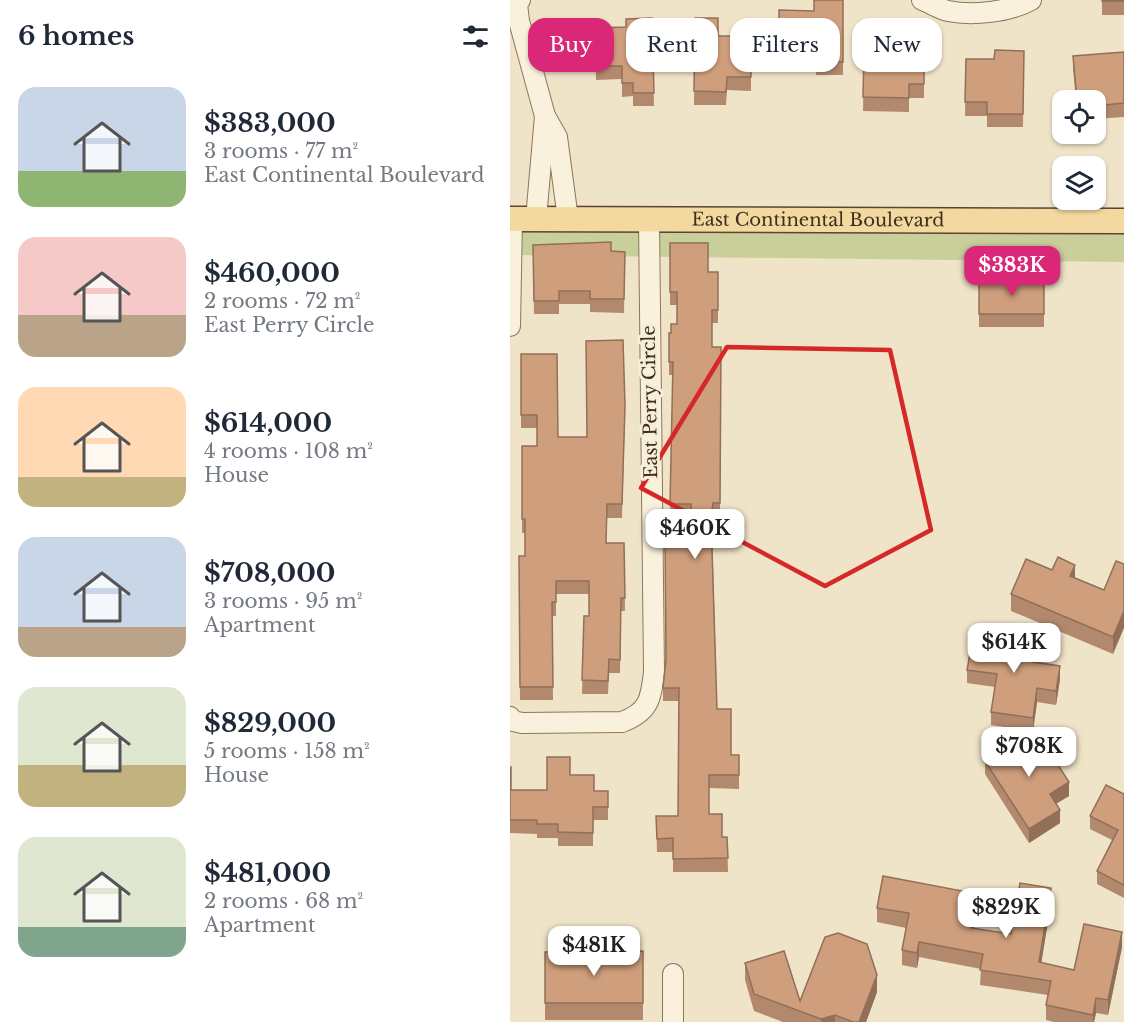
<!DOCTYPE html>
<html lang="en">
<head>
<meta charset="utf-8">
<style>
	:root { --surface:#fff; --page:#f6f6f7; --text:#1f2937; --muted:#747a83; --accent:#db2777 }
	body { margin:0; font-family:"Libre Baskerville",serif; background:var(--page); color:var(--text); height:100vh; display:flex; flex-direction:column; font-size:22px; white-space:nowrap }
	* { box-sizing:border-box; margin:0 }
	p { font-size:20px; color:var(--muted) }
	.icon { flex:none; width:33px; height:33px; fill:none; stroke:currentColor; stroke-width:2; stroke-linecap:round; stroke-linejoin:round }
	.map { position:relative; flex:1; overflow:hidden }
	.details { display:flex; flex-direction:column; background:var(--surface); width:510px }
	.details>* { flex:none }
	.top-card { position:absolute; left:18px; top:18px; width:506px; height:54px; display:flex; gap:12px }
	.controls { position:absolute; left:542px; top:90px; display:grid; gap:12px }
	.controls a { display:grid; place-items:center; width:54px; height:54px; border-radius:12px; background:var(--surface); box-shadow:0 2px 4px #0004; font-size:30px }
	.price { position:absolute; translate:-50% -51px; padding:0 14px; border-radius:12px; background:#fff; color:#222; font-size:20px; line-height:39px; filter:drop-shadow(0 2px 3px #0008) }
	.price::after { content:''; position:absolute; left:50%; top:36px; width:18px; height:14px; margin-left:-9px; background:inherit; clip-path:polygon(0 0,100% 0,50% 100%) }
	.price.active { background:var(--accent); color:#fff }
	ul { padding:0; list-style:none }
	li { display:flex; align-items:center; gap:18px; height:150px; padding:0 18px }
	li span { display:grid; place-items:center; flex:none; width:168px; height:120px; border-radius:18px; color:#555 }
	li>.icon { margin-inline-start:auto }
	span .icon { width:72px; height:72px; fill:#fffc; stroke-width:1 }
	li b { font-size:26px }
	h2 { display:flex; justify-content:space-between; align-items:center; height:72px; padding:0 18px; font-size:26px }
	.tag { padding:0 21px; border-radius:18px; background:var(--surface); box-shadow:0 2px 4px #0004; font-size:21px; line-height:54px }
	.tag.active { background:var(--accent); color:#fff }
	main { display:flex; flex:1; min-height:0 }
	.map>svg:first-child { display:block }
	.green { fill:#c9cf9b }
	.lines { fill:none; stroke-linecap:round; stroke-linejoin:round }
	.minor-casing { stroke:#8d765c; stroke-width:22 }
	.major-casing { stroke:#5b4430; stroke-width:27 }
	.minor { stroke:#faf1dc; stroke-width:20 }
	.major { stroke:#f3d9a0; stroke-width:24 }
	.wall { fill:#b2896c }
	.shaded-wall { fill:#916f58 }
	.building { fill:#cf9f7d; stroke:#916f58; stroke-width:1.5 }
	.marked { fill:none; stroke:#d62828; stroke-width:4.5; stroke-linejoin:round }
	.labels { text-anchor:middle; stroke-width:6; stroke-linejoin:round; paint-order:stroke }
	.street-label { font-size:18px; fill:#3d2e20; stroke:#f7eed8 }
</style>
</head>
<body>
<main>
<section class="details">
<h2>6 homes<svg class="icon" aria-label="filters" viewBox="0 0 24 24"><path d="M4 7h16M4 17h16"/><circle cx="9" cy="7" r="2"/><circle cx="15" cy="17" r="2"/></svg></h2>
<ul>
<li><span style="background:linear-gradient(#c9d6e8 70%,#8fb573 0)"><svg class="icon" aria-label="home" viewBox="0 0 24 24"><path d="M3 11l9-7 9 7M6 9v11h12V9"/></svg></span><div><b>$383,000</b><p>3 rooms · 77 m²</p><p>East Continental Boulevard</p></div></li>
<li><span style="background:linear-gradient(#f6c9c9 65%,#b9a48a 0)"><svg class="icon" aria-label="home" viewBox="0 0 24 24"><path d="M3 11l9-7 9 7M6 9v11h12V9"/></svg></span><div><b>$460,000</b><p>2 rooms · 72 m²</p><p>East Perry Circle</p></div></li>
<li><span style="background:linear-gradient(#ffd9b3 75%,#c2b280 0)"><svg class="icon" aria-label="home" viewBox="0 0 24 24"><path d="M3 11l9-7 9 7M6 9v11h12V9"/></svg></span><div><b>$614,000</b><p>4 rooms · 108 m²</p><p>House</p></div></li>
<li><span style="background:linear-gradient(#c9d6e8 75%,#b9a48a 0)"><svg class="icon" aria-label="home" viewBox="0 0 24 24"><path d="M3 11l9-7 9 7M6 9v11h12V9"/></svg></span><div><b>$708,000</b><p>3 rooms · 95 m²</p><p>Apartment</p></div></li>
<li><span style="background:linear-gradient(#dfe7d0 65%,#c2b280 0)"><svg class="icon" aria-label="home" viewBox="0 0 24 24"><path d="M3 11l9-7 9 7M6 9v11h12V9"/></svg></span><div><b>$829,000</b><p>5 rooms · 158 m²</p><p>House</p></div></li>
<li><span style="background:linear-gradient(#dfe7d0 75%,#7fa58c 0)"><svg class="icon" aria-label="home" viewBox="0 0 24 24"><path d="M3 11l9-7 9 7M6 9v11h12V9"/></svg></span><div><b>$481,000</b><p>2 rooms · 68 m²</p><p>Apartment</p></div></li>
</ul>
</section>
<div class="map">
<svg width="614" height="1022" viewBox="0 0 614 1022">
	<rect width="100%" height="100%" fill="#f0e4c8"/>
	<path class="green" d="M0,230L614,234V262L0,255Z"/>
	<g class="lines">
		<g class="minor-casing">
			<g id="minor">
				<path d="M10,0L7,4L9,21L35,116L47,137L58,219"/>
				<path d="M412,0C420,3 429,9 438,11C462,16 500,12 521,0"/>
				<path d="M26,219L35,116"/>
				<path d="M0,326L2,219"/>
				<path d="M0,717L3,721L12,723L112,722C139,712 141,699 144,672L139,219"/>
				<path d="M163,974V1022"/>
			</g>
		</g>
		<g class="major-casing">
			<g id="major">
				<path id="s1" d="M0,219L614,221"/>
			</g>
		</g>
		<use href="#minor" class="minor"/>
		<use href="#major" class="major"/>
	</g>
	<g class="wall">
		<path d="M333,0V75H306V59H269V10L304,11Z"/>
		<rect x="592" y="0" width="22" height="15"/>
		<path d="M142,18L144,106H123V96L112,97V79L86,80L85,28L116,27Z"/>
		<path d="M185,18L208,36H241V91L217,90L216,105H184Z"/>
		<path d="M414,34V98H399V112L353,111L354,52L363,53Z"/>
		<path d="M514,51L513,127H477V116H455L456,59H484Z"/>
		<path d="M563,56H614V117L585,119V100H566L563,69Z"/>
		<path d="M160,243L198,272H208V323H202V347H211L210,516H203L202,528L207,709L221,755H229V789L199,788V814L212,837H217L218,872H163V852H147L146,816H168L169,701H153V688L181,538V518H160L163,375H159V333H161L167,324V305H160Z"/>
		<path d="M23,245L101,251L115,252L114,313L80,312V304H49V314H24Z"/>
		<rect x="469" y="280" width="65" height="47"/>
		<path d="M11,354L48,437H77L115,419L112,518H97L96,543H114L115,611H111L110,673H99L98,694H72L74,616H79V594H46V616H42L43,700H10L9,556H15V533H12V446H27V428H11Z"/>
		<path d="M614,564L603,654L501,611V594L542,570L565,578L594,590Z"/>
		<path d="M527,654L525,662L550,679L546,705L527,702L523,731L559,796L546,804L550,823L519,843L475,774V761L522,731L481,725V712L485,687L457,683V670Z"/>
		<path d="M0,767L1,790H37L60,775L84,791H98V820H83V846H48V838H27V834L0,833Z"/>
		<path d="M614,794V898L587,884V871L602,840L580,829V816Z"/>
		<path d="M541,903L531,963L564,970L612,947L598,1015L586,1013L584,1022H544L536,1020V1005L538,995L470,985L471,969L409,957L407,968L392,965V950L396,928L367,922V908L468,909L464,928L501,934Z"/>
		<path d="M133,951V1020H35V952Z"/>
		<path d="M235,963L290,1001L367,992L356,1022H273L244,1011L235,980Z"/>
	</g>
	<g class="shaded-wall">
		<path d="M565,565V582L560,576Z"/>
		<path d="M614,611V628L603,654V637Z"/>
		<path d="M527,640V654L523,675V662Z"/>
		<path d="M550,666V679L546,705V691Z"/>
		<path d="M527,688V702L523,731V718Z"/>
		<path d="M559,782V796L540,807V794Z"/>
		<path d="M550,810V823L519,843V829Z"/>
		<path d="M541,888V903L529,977V962Z"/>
		<path d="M468,894V909L461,942V928Z"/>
		<path d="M612,932V947L598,1015V1000Z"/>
		<path d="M409,942V957L407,968V953Z"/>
		<path d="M367,975V992L356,1022H349Z"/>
		<path d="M586,998V1013L584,1022H583V1015Z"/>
		<path d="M325,1015V1022H311V1019Z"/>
	</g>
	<g class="building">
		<path d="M304,0H333V62H306V46H269V10L304,11Z"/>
		<rect x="592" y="0" width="22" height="1"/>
		<path d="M142,18L144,93H123V83H112V66H86L85,28L116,27V19Z"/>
		<path d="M185,18H208V36H241V77H217L216,92L184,91Z"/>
		<path d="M363,33L414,34V84H399V98L353,97L354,52L363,53Z"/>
		<path d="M485,50L514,51L513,114H477V102H455L456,59H484Z"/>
		<path d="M614,52V103L585,106V100H567L563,56Z"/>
		<path d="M101,242V251L115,252L114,299H80V291H49V301H24L23,245Z"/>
		<path d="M160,243H198V272H208V310H202V347H211L210,503H203L201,518L207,709H221V755H229V775H199V814H212V837H217L218,858L163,859V838L147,839L146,816H168L169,688H153L156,659L155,539L181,538V504H160L163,362H159V333H161V324H167V292H160Z"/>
		<rect x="469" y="280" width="65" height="34"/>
		<path d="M113,340L115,405L112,504H97L96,543H114L115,598H111L110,660L99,659L98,681L72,680L74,616H79V581H46V602H42L43,687H10L9,556H15V519H12V446H27V415H11V354H47L48,437H77L76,341Z"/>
		<path d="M548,557L565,565L560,576L594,590L606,561L614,564V611L603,637L501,594L516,559L542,570Z"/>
		<path d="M490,634L527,640L523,662L550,666L546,691L527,688L523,718L481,712L487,674L457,670L462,642L488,647Z"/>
		<path d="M525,729L559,782L540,794L550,810L519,829L475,761Z"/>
		<path d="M37,757H60V775H84V791H98V807H83V833L48,832V824H27V820H0V767H1V790H37Z"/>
		<path d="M596,785L614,794V885L587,871L608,830L580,816Z"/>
		<path d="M373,876L468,894L461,928L501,934L510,883L541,888L529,962L564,970L574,924L612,932L598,1000L586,998L583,1015L536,1005L541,981L470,970L473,954L409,942L407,953L392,950L399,913L367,908Z"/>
		<path d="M328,933L357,944L367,975L349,1022H343L325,1015L311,1019L244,994L235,963L274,951L290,1001L315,937Z"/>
		<path d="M133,951V1003H35V952Z"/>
	</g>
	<path class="marked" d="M217,347L380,350L421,530L315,586L131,488Z"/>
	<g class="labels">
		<g class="street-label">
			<text dy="6" stroke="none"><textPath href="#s1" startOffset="308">East Continental Boulevard</textPath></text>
			<text transform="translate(140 402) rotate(-91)" y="6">East Perry Circle</text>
		</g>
	</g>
</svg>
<div class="controls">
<a><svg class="icon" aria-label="locate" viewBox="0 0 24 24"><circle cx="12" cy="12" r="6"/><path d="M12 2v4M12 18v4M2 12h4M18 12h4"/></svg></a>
<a><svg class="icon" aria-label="layers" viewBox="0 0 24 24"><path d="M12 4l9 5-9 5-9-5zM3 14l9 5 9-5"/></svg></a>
</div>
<b class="price active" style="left:502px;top:297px">$383K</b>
<b class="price" style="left:185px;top:560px">$460K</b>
<b class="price" style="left:504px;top:674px">$614K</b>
<b class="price" style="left:519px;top:778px">$708K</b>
<b class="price" style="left:496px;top:939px">$829K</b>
<b class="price" style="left:84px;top:977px">$481K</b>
<div class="top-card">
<a class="tag active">Buy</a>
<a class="tag">Rent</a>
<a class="tag">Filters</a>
<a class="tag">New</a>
</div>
</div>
</main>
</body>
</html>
